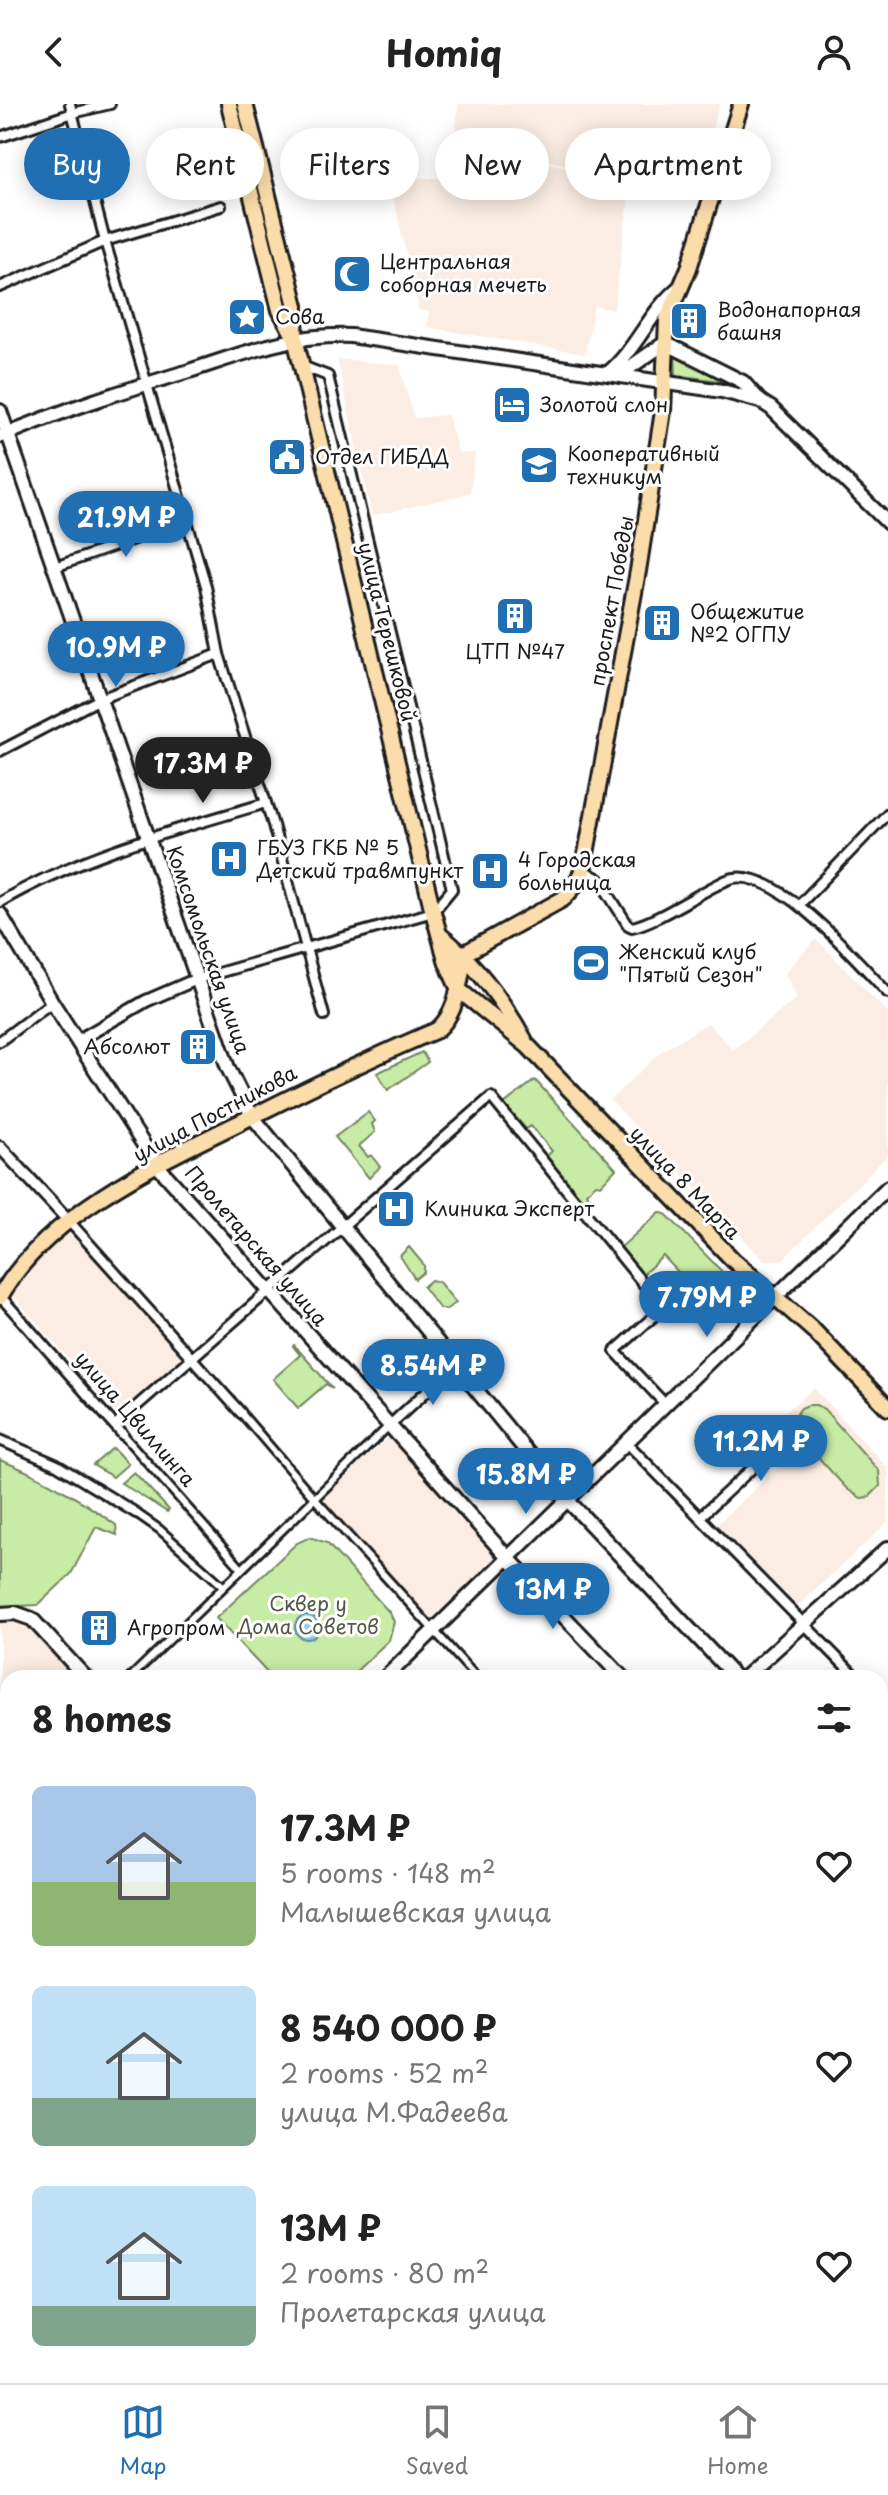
<!DOCTYPE html>
<html lang="en">
<head>
<meta charset="utf-8">
<style>
	:root { --surface:#fff; --page:#f2f2f2; --text:#222; --muted:#767676; --line:#e0e0e0; --accent:#1f6fb2 }
	body { margin:0; font-family:"Playpen Sans",sans-serif; background:var(--page); color:var(--text); height:100vh; display:flex; flex-direction:column; font-size:30px; white-space:nowrap }
	* { box-sizing:border-box; margin:0 }
	p { font-size:26px; color:var(--muted) }
	.icon { flex:none; width:44px; height:44px; fill:none; stroke:currentColor; stroke-width:2; stroke-linecap:round; stroke-linejoin:round }
	.map { position:relative; flex:1; overflow:hidden }
	.panel { position:absolute; left:0px; top:1566px; width:888px; height:714px; display:flex; flex-direction:column; background:var(--surface); border-radius:24px 24px 0 0; box-shadow:0 4px 20px #0003 }
	.panel>* { flex:none }
	.hud { position:absolute; left:24px; top:24px; width:840px; height:72px; display:flex; gap:16px }
	.price { position:absolute; translate:-50% -68px; padding:0 18px; border-radius:28px; background:var(--accent); color:#fff; font-size:26px; line-height:52px; filter:drop-shadow(0 2px 4px #0008) }
	.price::after { content:''; position:absolute; left:50%; top:48px; width:24px; height:18px; margin-left:-12px; background:inherit; clip-path:polygon(0 0,100% 0,50% 100%) }
	.price.on { background:#222; color:#fff }
	ul { padding:0; list-style:none }
	li { display:flex; align-items:center; gap:24px; height:200px; padding:0 32px }
	li span { display:grid; place-items:center; flex:none; width:224px; height:160px; border-radius:12px; color:#555 }
	li>.icon { margin-inline-start:auto }
	span .icon { width:96px; height:96px; fill:#fffc; stroke-width:1 }
	li b { font-size:34px }
	h2 { display:flex; justify-content:space-between; align-items:center; height:96px; padding:0 32px; font-size:34px }
	.chip { padding:0 28px; border-radius:36px; background:var(--surface); box-shadow:0 4px 20px #0003; font-size:28px; line-height:72px }
	.chip.on { background:var(--accent); color:#fff }
	header { display:flex; justify-content:space-between; align-items:center; height:104px; padding:0 32px; background:var(--surface); font-size:36px; font-weight:700 }
	.tab-bar { display:flex; justify-content:space-around; align-items:center; height:112px; border-top:2px solid var(--line); background:var(--surface); font-size:22px; color:var(--muted) }
	.tab-bar a { display:grid; justify-items:center; gap:4px }
	.tab-bar .on { color:var(--accent) }
	.map>svg:first-child { display:block }
	.built { fill:#fbede3 }
	.green { fill:#c8eca5; stroke:#728460; stroke-width:2 }
	.water { fill:#8ad2eb; stroke:#5e8998; stroke-width:2 }
	.lines { fill:none; stroke-linecap:round; stroke-linejoin:round }
	.pedestrian-casing { stroke:#1c1c1c; stroke-width:12 }
	.minor-casing { stroke:#1c1c1c; stroke-width:14 }
	.tertiary-casing { stroke:#1c1c1c; stroke-width:16 }
	.secondary-casing { stroke:#1c1c1c; stroke-width:18 }
	.primary-casing { stroke:#1c1c1c; stroke-width:20 }
	.pedestrian { stroke:#fff; stroke-width:6 }
	.minor { stroke:#fff; stroke-width:8 }
	.tertiary { stroke:#fff; stroke-width:10 }
	.secondary { stroke:#fff; stroke-width:12 }
	.primary { stroke:#fbddab; stroke-width:14 }
	.labels { text-anchor:middle; stroke-width:6; stroke-linejoin:round; paint-order:stroke }
	.poi-label { font-size:20px; fill:#1c1c1c; stroke:#fff; text-anchor:start }
	.street-label { font-size:20px; fill:#1c1c1c; stroke:#fff }
	.park-label { font-size:20px; fill:#505a45; stroke:#fff }
</style>
</head>
<body>
<header><svg class="icon" aria-label="back" viewBox="0 0 24 24"><path d="M15 5l-7 7 7 7"/></svg>Homiq<svg class="icon" aria-label="person" viewBox="0 0 24 24"><circle cx="12" cy="8" r="4"/><path d="M4 21q1-7 8-7t8 7"/></svg></header>
<div class="map">
<svg width="888" height="2279" viewBox="0 0 888 2279">
	<rect width="100%" height="100%" fill="#fff"/>
	<filter id="ink" filterUnits="userSpaceOnUse"><feTurbulence type="fractalNoise" baseFrequency=".0125" numOctaves="2"/><feDisplacementMap in="SourceGraphic" scale="16" xChannelSelector="R" yChannelSelector="G"/><feConvolveMatrix kernelMatrix="1 2 1 2 8 2 1 2 1" color-interpolation-filters="sRGB"/></filter>
	<g filter="url(#ink)">
		<g class="built">
			<path d="M458,0H720L692,83L514,51L472,71H451Z"/>
			<path d="M513,54L631,73L614,206L594,202L585,250L427,223L429,208L419,206L394,96L401,74H470Z"/>
			<path d="M337,255L399,261L414,314L448,311L458,349H475L470,389L372,412Z"/>
			<path d="M816,835L888,909V1051L782,1156H764L610,996L662,947L708,919L733,946L797,894L785,869Z"/>
			<path d="M70,1124L185,1254L119,1312L9,1187Z"/>
			<path d="M814,1284L888,1364V1418L796,1504L717,1420L795,1348L797,1340L777,1315Z"/>
			<path d="M391,1331L499,1452L431,1515L321,1395Z"/>
			<path d="M9,1514L30,1526L76,1574H8V1800L0,1808V1515Z"/>
			<path d="M880,2018L888,2027V2190L880,2198Z"/>
		</g>
		<g class="green">
			<path d="M675,249L735,279L676,271Z"/>
			<path d="M422,948L428,958L388,986L377,969Z"/>
			<path d="M535,976L616,1065L601,1081L596,1080L586,1089L588,1093L581,1097L547,1052L552,1047L531,1022L526,1025L504,1000Z"/>
			<path d="M368,1008L375,1017L372,1020L375,1028L359,1042L368,1053L371,1051L380,1063L369,1074L335,1033Z"/>
			<path d="M660,1108L667,1111L736,1182L727,1190L714,1177L699,1190L663,1152L643,1170L620,1144Z"/>
			<path d="M409,1143L424,1161V1168L415,1175L400,1152Z"/>
			<path d="M431,1176L439,1178L456,1199L445,1206L439,1204L423,1183Z"/>
			<path d="M294,1241L333,1285L326,1280L298,1304L273,1275L300,1251L293,1242Z"/>
			<path d="M808,1301H816L824,1305L879,1367L880,1382L869,1393L861,1394L847,1385L797,1330L793,1315L801,1304Z"/>
			<path d="M113,1344L128,1360L113,1373L93,1361Z"/>
			<path d="M0,1356C42,1372 80,1395 116,1421L117,1431L96,1423L71,1470L38,1501L0,1503Z"/>
			<path d="M134,1368L169,1406L167,1408L121,1379Z"/>
			<path d="M310,1433L327,1439L390,1509L394,1518L389,1536L349,1574H272L216,1514L297,1439Z"/>
			<path d="M8,2042V2173L0,2179V2048Z"/>
		</g>
		<circle class="water" cx="307" cy="1523" r="12"/>
		<g class="lines">
			<g class="pedestrian-casing">
				<g id="pedestrian">
					<path d="M241,1309L314,1394L477,1574"/>
					<path d="M123,1331L241,1464"/>
					<path d="M136,1409L159,1425L223,1482"/>
					<path d="M130,1574L390,1321"/>
					<path d="M880,2004L888,2013"/>
				</g>
			</g>
			<g class="minor-casing">
				<g id="minor">
					<path d="M70,0L105,137L206,482L219,550L273,721L324,911"/>
					<path d="M0,33L73,9L110,0"/>
					<path d="M0,183L105,137L221,102"/>
					<path d="M55,463L185,417"/>
					<path d="M0,647L100,595L219,550"/>
					<path d="M583,766L599,775L628,821L632,823C657,818 700,788 727,776C772,756 858,858 888,889"/>
					<path d="M0,798C82,750 176,726 266,699"/>
					<path d="M799,801L888,709"/>
					<path d="M197,875L433,808L452,785L328,272L302,262"/>
					<path d="M0,937L52,898"/>
					<path d="M68,1116L241,1309"/>
					<path d="M0,1192L123,1331"/>
					<path d="M115,1321L491,993L663,1204L615,1247L666,1301"/>
					<path d="M390,1321L455,1261"/>
					<path d="M0,1336L57,1361L136,1409"/>
					<path d="M627,1339L857,1574"/>
					<path d="M700,1413L759,1358L740,1336"/>
					<path d="M880,1598L888,1607"/>
					<path d="M0,1814L8,1806"/>
					<path d="M0,1954L8,1945"/>
					<path d="M506,2272L513,2279"/>
					<path d="M116,2279L124,2272"/>
					<path d="M237,2279L245,2272"/>
				</g>
			</g>
			<g class="tertiary-casing">
				<g id="tertiary">
					<path d="M77,937L146,897L197,875"/>
					<path d="M0,1043L68,1116"/>
				</g>
			</g>
			<g class="secondary-casing">
				<g id="secondary">
					<path d="M608,269C637,245 650,206 681,182"/>
					<path d="M619,271L665,239L743,278L760,297"/>
					<path d="M0,307L228,964L252,1012L559,1387L736,1574"/>
					<path d="M2,332C62,306 126,286 189,267C245,249 290,230 351,232L722,287L760,297L771,304L888,419"/>
					<path d="M0,810L52,898L156,1060L508,1454L623,1574"/>
					<path d="M0,1510L15,1509L32,1515L86,1574"/>
					<path d="M385,1574L888,1083"/>
					<path d="M744,1574L888,1444"/>
					<path d="M880,1725L888,1734"/>
					<path d="M880,1797L888,1789"/>
					<path d="M880,1846L888,1855"/>
					<path d="M0,1885L8,1893"/>
					<path d="M880,2210L888,2202"/>
					<path d="M0,2269L8,2260"/>
					<path d="M748,2272L756,2279"/>
					<path d="M375,2279L382,2272"/>
					<path d="M805,2279L813,2272"/>
				</g>
			</g>
			<g class="primary-casing">
				<g id="primary">
					<path d="M229,0L280,206L295,234"/>
					<path d="M245,0L296,202L295,234L433,808L447,859L459,886L528,942L733,1156L814,1227L888,1304"/>
					<path d="M440,831C475,859 502,895 524,935"/>
					<path d="M447,859L563,795L573,784L583,766L638,467L663,307L667,216L689,164L741,0"/>
					<path d="M0,1193C47,1107 170,1053 255,1011C315,981 375,952 437,926C459,907 459,876 465,851"/>
				</g>
			</g>
			<use href="#pedestrian" class="pedestrian"/>
			<use href="#minor" class="minor"/>
			<use href="#tertiary" class="tertiary"/>
			<use href="#secondary" class="secondary"/>
			<use href="#primary" class="primary"/>
		</g>
	</g>
	<defs>
		<g id="mosque-square" transform="scale(2)"><rect x="-9" y="-9" width="18" height="18" rx="4" fill="#1f6fb2" stroke="#fff"/><path d="M3.5-4.9A6 6 0 1 0 3.5 4.9A5 5 0 1 1 3.5-4.9Z" fill="#fff"/></g>
		<g id="sight-square" transform="scale(2)"><rect x="-9" y="-9" width="18" height="18" rx="4" fill="#1f6fb2" stroke="#fff"/><path d="M0-6L1.8-2.2L6-1.7L2.9 1.2L3.7 5.4L0 3.3L-3.7 5.4L-2.9 1.2L-6-1.7L-1.8-2.2Z" fill="#fff"/></g>
		<g id="building-square" transform="scale(2)"><rect x="-9" y="-9" width="18" height="18" rx="4" fill="#1f6fb2" stroke="#fff"/><path d="M-4-6H4V6H1V3H-1V6H-4ZM-2.5-4.3h1.7v1.8h-1.7ZM.8-4.3h1.7v1.8H.8ZM-2.5-1h1.7V.8h-1.7ZM.8-1h1.7V.8H.8Z" fill="#fff"/></g>
		<g id="hotel-square" transform="scale(2)"><rect x="-9" y="-9" width="18" height="18" rx="4" fill="#1f6fb2" stroke="#fff"/><path d="M-6-4.5h1.5V1H6V5H4.5V3h-9V5H-6ZM-4 0a1.8 1.8 0 1 1 3.6 0ZM.5 0V-2.5h3Q6-2.5 6 0Z" fill="#fff"/></g>
		<g id="civic-square" transform="scale(2)"><rect x="-9" y="-9" width="18" height="18" rx="4" fill="#1f6fb2" stroke="#fff"/><path d="M-.6-6.5H3V-4.5H.6V-3L4-1V1h2V6H-6V1h2V-1L-.6-3ZM-1.2 2.5V6h2.4V2.5Z" fill="#fff"/></g>
		<g id="university-square" transform="scale(2)"><rect x="-9" y="-9" width="18" height="18" rx="4" fill="#1f6fb2" stroke="#fff"/><path d="M0-5L7-2L0 1L-7-2ZM-4 1L0 2.5L4 1V4Q0 6-4 4Z" fill="#fff"/></g>
		<g id="hospital-square" transform="scale(2)"><rect x="-9" y="-9" width="18" height="18" rx="4" fill="#1f6fb2" stroke="#fff"/><path d="M-5-5h3v3.5h4V-5h3V5h-3V1.5h-4V5h-3Z" fill="#fff"/></g>
		<g id="stadium-square" transform="scale(2)"><rect x="-9" y="-9" width="18" height="18" rx="4" fill="#1f6fb2" stroke="#fff"/><path d="M0-5a6.5 5 0 1 0 0 10a6.5 5 0 1 0 0-10ZM-3.5-1.8h7v3.6h-7Z" fill="#fff"/></g>
	</defs>
	<g fill-rule="evenodd">
		<use href="#mosque-square" x="352" y="170"/>
		<use href="#sight-square" x="247" y="213"/>
		<use href="#building-square" x="689" y="217"/>
		<use href="#hotel-square" x="512" y="301"/>
		<use href="#civic-square" x="287" y="353"/>
		<use href="#university-square" x="539" y="361"/>
		<use href="#building-square" x="515" y="512"/>
		<use href="#building-square" x="662" y="519"/>
		<use href="#hospital-square" x="229" y="755"/>
		<use href="#hospital-square" x="490" y="767"/>
		<use href="#stadium-square" x="591" y="859"/>
		<use href="#building-square" x="198" y="943"/>
		<use href="#hospital-square" x="396" y="1105"/>
		<use href="#building-square" x="99" y="1524"/>
	</g>
	<g class="labels">
		<g class="poi-label">
			<text x="380" y="165">Центральная<tspan x="380" dy="23">соборная мечеть</tspan></text>
			<text x="717" y="213">Водонапорная<tspan x="717" dy="23">башня</tspan></text>
			<text x="275" y="220">Сова</text>
			<text x="540" y="308">Золотой слон</text>
			<text x="567" y="357">Кооперативный<tspan x="567" dy="23">техникум</tspan></text>
			<text x="315" y="360">Отдел ГИБДД</text>
			<text x="690" y="515">Общежитие<tspan x="690" dy="23">№2 ОГПУ</tspan></text>
			<text x="515" y="555" text-anchor="middle">ЦТП №47</text>
			<text x="257" y="751">ГБУЗ ГКБ № 5<tspan x="257" dy="23">Детский травмпункт</tspan></text>
			<text x="518" y="763">4 Городская<tspan x="518" dy="23">больница</tspan></text>
			<text x="619" y="855">Женский клуб<tspan x="619" dy="23">"Пятый Сезон"</tspan></text>
			<text x="170" y="950" text-anchor="end">Абсолют</text>
			<text x="424" y="1112">Клиника Эксперт</text>
			<text x="127" y="1531">Агропром</text>
		</g>
		<g class="street-label">
			<text transform="translate(612 497) rotate(-80)" y="7">проспект Победы</text>
			<text transform="translate(387 528) rotate(76)" y="7">улица Терешковой</text>
			<text transform="translate(208 846) rotate(71)" y="7">Комсомольская улица</text>
			<text transform="translate(215 1010) rotate(-28)" y="7">улица Постникова</text>
			<text transform="translate(685 1079) rotate(46)" y="7">улица 8 Марта</text>
			<text transform="translate(256 1142) rotate(49)" y="7">Пролетарская улица</text>
			<text transform="translate(135 1315) rotate(49)" y="7">улица Цвиллинга</text>
		</g>
		<g class="park-label">
			<text x="308" y="1507">Сквер у<tspan x="308" dy="23">Дома Советов</tspan></text>
		</g>
	</g>
</svg>
<b class="price" style="left:126px;top:455px">21.9M ₽</b>
<b class="price" style="left:116px;top:585px">10.9M ₽</b>
<b class="price on" style="left:203px;top:701px">17.3M ₽</b>
<b class="price" style="left:707px;top:1235px">7.79M ₽</b>
<b class="price" style="left:433px;top:1303px">8.54M ₽</b>
<b class="price" style="left:761px;top:1379px">11.2M ₽</b>
<b class="price" style="left:526px;top:1412px">15.8M ₽</b>
<b class="price" style="left:553px;top:1527px">13M ₽</b>
<div class="hud">
<a class="chip on">Buy</a>
<a class="chip">Rent</a>
<a class="chip">Filters</a>
<a class="chip">New</a>
<a class="chip">Apartment</a>
</div>
<section class="panel">
<h2>8 homes<svg class="icon" aria-label="filters" viewBox="0 0 24 24"><path d="M4 7h16M4 17h16"/><circle cx="9" cy="7" r="2"/><circle cx="15" cy="17" r="2"/></svg></h2>
<ul>
<li><span style="background:linear-gradient(#a9c7e8 60%,#8fb573 0)"><svg class="icon" aria-label="home" viewBox="0 0 24 24"><path d="M3 11l9-7 9 7M6 9v11h12V9"/></svg></span><div><b>17.3M ₽</b><p>5 rooms · 148 m²</p><p>Малышевская улица</p></div><svg class="icon" aria-label="heart" viewBox="0 0 24 24"><path d="M12 20l-8-8c-3-5 5-10 8-4 3-6 11-1 8 4z"/></svg></li>
<li><span style="background:linear-gradient(#bfe0f5 70%,#7fa58c 0)"><svg class="icon" aria-label="home" viewBox="0 0 24 24"><path d="M3 11l9-7 9 7M6 9v11h12V9"/></svg></span><div><b>8 540 000 ₽</b><p>2 rooms · 52 m²</p><p>улица М.Фадеева</p></div><svg class="icon" aria-label="heart" viewBox="0 0 24 24"><path d="M12 20l-8-8c-3-5 5-10 8-4 3-6 11-1 8 4z"/></svg></li>
<li><span style="background:linear-gradient(#bfe0f5 75%,#7fa58c 0)"><svg class="icon" aria-label="home" viewBox="0 0 24 24"><path d="M3 11l9-7 9 7M6 9v11h12V9"/></svg></span><div><b>13M ₽</b><p>2 rooms · 80 m²</p><p>Пролетарская улица</p></div><svg class="icon" aria-label="heart" viewBox="0 0 24 24"><path d="M12 20l-8-8c-3-5 5-10 8-4 3-6 11-1 8 4z"/></svg></li>
</ul>
</section>
</div>
<nav class="tab-bar">
<a class="on"><svg class="icon" aria-label="map" viewBox="0 0 24 24"><path d="M3 6l6-2 6 2 6-2v14l-6 2-6-2-6 2zM9 4v14M15 6v14"/></svg>Map</a>
<a><svg class="icon" aria-label="saved" viewBox="0 0 24 24"><path d="M7 4h10v16l-5-4-5 4z"/></svg>Saved</a>
<a><svg class="icon" aria-label="home" viewBox="0 0 24 24"><path d="M3 11l9-7 9 7M6 9v11h12V9"/></svg>Home</a>
</nav>
</body>
</html>
